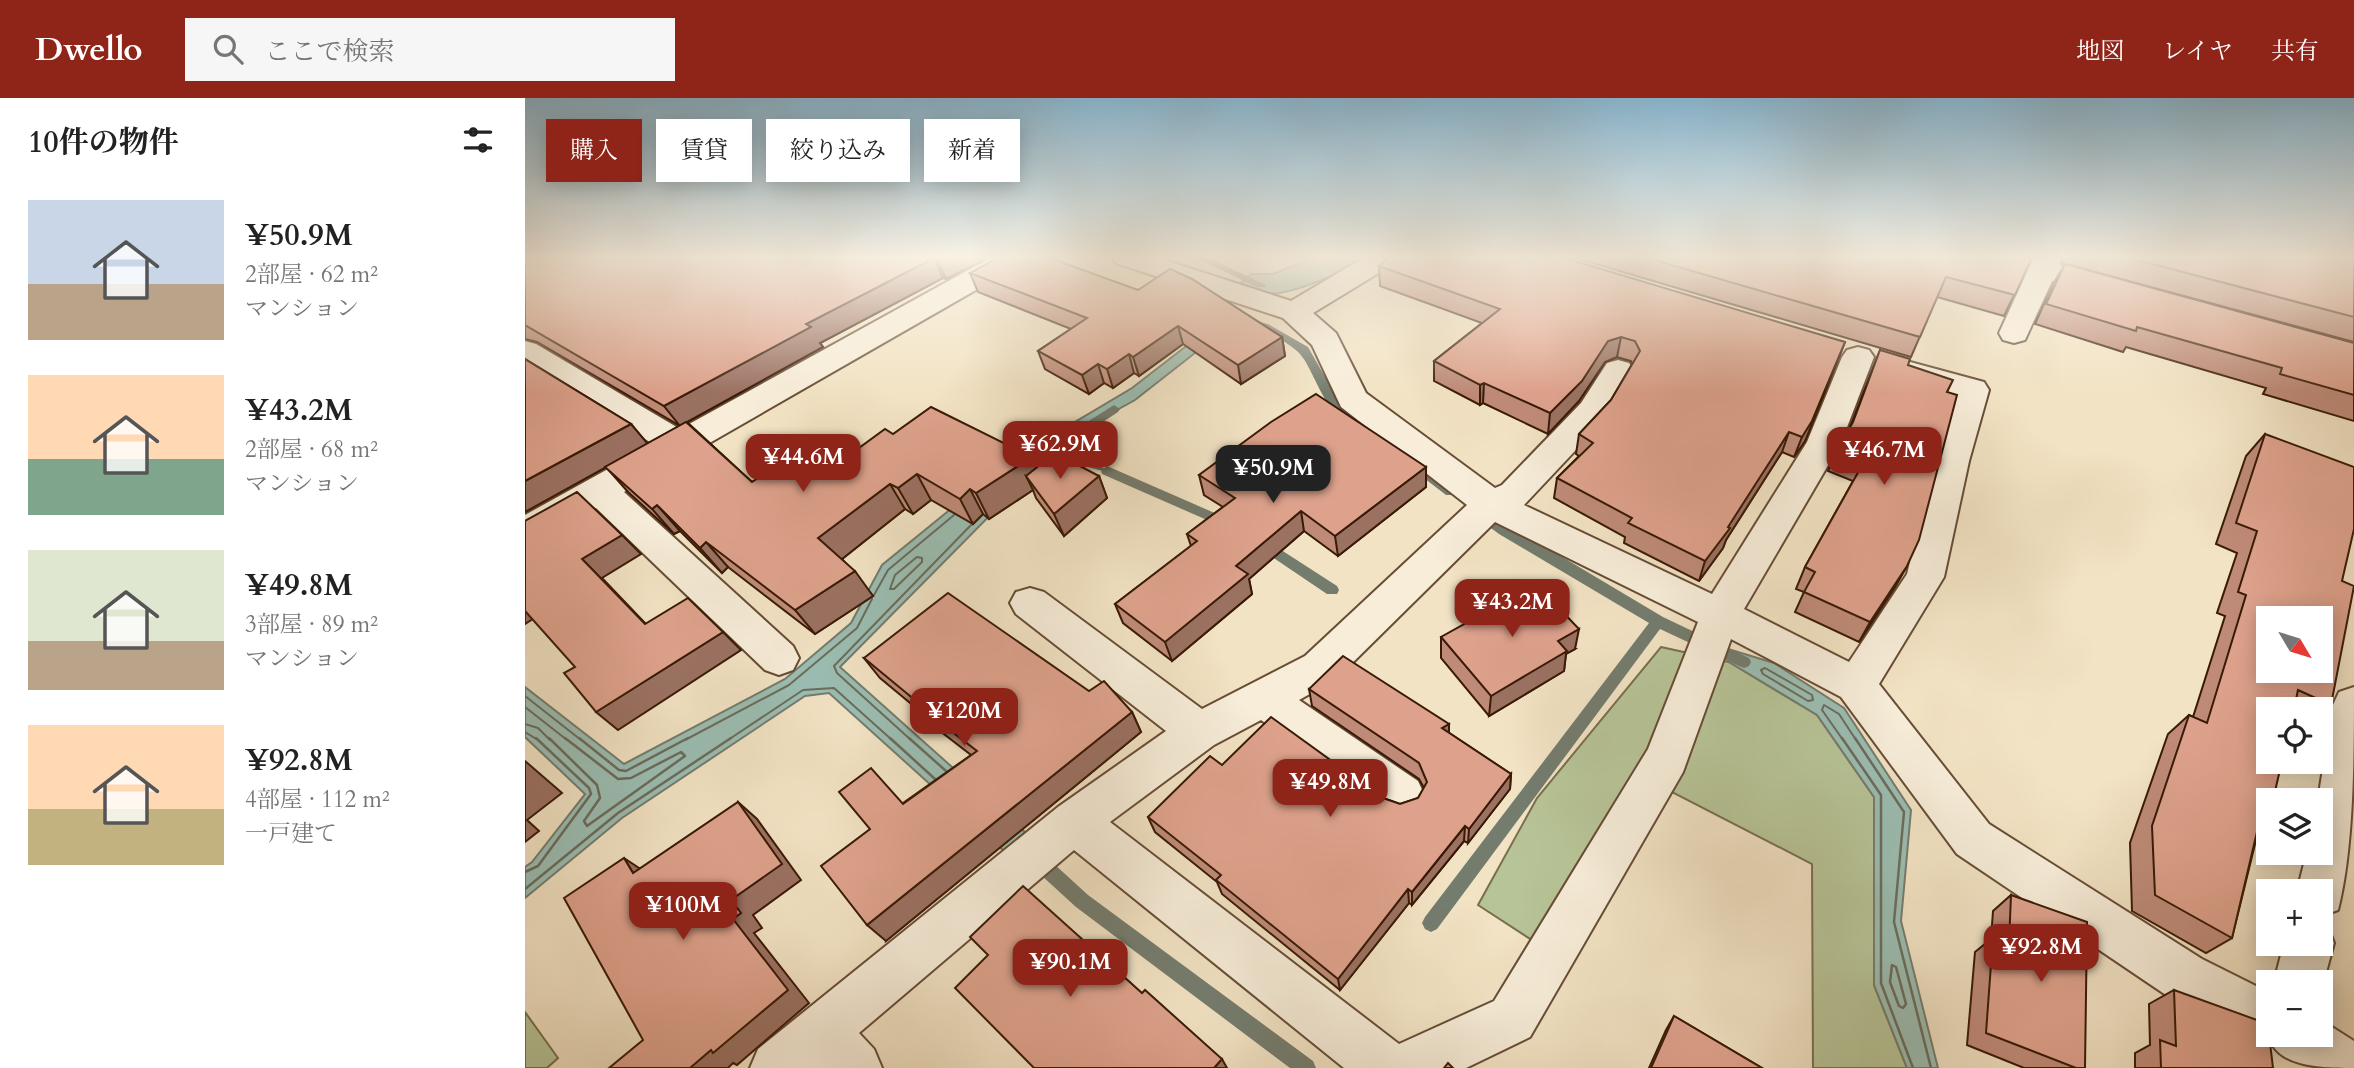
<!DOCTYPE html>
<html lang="ja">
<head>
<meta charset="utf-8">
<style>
	:root { --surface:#fff; --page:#f6f6f6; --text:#222; --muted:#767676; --accent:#8f2418 }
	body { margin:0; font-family:Cardo,"Noto Serif JP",serif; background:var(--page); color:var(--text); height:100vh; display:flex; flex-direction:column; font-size:26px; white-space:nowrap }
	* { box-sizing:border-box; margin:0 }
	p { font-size:23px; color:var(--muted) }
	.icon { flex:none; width:38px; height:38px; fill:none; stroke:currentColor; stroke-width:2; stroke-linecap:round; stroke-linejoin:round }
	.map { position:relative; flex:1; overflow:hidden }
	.panel { display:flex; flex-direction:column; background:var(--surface); width:525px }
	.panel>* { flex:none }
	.guide { position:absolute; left:21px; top:21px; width:665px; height:63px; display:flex; gap:14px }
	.needle { width:46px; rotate:128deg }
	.fabs { position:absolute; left:1731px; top:508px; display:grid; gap:14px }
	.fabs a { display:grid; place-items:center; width:77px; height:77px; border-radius:0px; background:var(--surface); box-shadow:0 4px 18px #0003; font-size:35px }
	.price { position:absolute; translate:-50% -60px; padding:0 16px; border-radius:14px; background:var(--accent); color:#fff; font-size:23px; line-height:46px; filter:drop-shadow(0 2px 4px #0008) }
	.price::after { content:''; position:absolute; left:50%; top:42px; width:21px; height:16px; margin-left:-10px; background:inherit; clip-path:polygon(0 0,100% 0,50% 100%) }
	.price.selected { background:#222; color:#fff }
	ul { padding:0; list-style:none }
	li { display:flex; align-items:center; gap:21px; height:175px; padding:0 28px }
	li span { display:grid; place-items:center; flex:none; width:196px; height:140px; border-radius:0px; color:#555 }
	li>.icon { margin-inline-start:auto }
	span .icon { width:84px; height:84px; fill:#fffc; stroke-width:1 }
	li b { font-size:30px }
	h2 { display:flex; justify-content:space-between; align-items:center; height:84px; padding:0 28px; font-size:30px }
	.pill { padding:0 24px; border-radius:0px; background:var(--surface); box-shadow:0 4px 18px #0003; font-size:24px; line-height:63px }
	.pill.selected { background:var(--accent); color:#fff }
	header { display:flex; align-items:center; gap:42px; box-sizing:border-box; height:98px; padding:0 35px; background:var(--accent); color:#fff }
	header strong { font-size:33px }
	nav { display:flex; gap:38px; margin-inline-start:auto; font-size:24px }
	.search { width:490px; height:63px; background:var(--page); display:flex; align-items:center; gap:18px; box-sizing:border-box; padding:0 24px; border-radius:0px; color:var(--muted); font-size:26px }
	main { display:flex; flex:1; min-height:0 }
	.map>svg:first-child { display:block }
	.green { fill:#b7c497; stroke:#786f4e; stroke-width:2 }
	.water { fill:#9bbeb3; stroke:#747c6e; stroke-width:2 }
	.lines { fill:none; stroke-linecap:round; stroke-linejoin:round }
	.shore-far1 { stroke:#6a6c5c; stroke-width:2 }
	.shore { stroke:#6a6c5c; stroke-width:2.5 }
	.stream { fill:#747c6e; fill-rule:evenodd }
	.minor-casing { stroke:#674c36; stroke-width:4 }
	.minor { fill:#f7edd9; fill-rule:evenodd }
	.wall { fill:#bf8b78; stroke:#391a06; stroke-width:2 }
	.shaded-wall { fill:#9b7162; stroke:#391a06; stroke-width:2 }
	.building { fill:#dea28c; stroke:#391a06; stroke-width:2; fill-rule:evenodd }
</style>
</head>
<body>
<header>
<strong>Dwello</strong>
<div class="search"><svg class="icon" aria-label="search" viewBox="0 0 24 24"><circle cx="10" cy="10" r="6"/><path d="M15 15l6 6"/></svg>ここで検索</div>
<nav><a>地図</a><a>レイヤ</a><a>共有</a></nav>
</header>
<main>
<section class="panel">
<h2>10件の物件<svg class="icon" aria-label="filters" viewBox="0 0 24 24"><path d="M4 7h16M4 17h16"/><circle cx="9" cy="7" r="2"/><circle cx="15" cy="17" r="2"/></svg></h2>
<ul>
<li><span style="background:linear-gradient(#c9d6e8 60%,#b9a48a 0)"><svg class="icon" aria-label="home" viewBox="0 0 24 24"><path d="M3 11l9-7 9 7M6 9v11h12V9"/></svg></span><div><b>¥50.9M</b><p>2部屋 · 62 m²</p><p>マンション</p></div></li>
<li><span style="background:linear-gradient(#ffd9b3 60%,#7fa58c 0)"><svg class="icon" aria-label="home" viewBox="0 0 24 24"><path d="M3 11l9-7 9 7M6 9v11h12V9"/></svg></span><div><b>¥43.2M</b><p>2部屋 · 68 m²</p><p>マンション</p></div></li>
<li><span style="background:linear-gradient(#dfe7d0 65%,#b9a48a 0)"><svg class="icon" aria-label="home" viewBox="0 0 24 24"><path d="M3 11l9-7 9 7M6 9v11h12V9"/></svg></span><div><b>¥49.8M</b><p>3部屋 · 89 m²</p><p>マンション</p></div></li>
<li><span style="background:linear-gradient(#ffd9b3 60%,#c2b280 0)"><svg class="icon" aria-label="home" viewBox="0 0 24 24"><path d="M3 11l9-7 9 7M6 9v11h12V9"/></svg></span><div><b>¥92.8M</b><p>4部屋 · 112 m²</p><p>一戸建て</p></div></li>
</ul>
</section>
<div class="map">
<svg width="1829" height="970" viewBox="0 0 1829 970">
	<rect width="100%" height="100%" fill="#f2e3c4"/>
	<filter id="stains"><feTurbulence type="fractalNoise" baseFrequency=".00286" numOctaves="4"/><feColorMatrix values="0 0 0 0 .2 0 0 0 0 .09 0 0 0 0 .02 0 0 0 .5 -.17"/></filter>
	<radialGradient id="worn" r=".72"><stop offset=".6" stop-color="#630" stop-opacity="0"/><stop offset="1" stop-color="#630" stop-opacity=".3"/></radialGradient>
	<g class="green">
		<path d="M1136,549L1204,564L1292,617L1349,699V887L1382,970H1288L1287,766L1118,679L1016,848L953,807L1012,700Z"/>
		<path d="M0,914L33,960L22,970H0Z"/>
	</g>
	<g class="water">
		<path d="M790,159H842C819,173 757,204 730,194C726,193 720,188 716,185L726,176H748Z"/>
		<path d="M704,215L698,233L610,302L545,338L548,356L582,373L537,361L497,385L315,569L502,736L480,754L304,595L280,598L97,720L0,800V769L7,764L60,696L0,639V589L99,666L260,581L326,525L357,467L486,362L607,290Z"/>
		<path d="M1203,551L1249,565L1319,610L1386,712L1376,823L1413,970H1382L1349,887V699L1292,617L1204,564Z"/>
	</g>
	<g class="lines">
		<g class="shore-far1">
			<path d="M392,459L397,460V464L369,491H365L370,477Z"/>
			<path d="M349,497L363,472L429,417"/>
			<path d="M1240,570L1287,597L1288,602L1283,603L1238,576L1236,572Z"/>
			<path d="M0,598L56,642"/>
			<path d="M0,609L42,642"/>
			<path d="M0,626L13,630L25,642"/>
			<path d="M0,634L13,642"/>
			<path d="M160,642L264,587L332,530L347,501"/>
			<path d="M203,642L278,592L309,590L367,642"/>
			<path d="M386,642L312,575L309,568L446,427"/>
			<path d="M1318,642L1297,612L1299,607L1314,616L1331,642"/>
		</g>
		<g class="shore">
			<path d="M24,640L72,687L75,700L59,723L62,728L160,658L156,654L106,680L93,681L40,640"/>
			<path d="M54,640L94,672L101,673L163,640"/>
			<path d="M365,640L410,681"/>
			<path d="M384,640L421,673"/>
			<path d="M1317,640L1356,697V885L1388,970"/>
			<path d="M1330,640L1379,714L1369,824L1406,970"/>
			<path d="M0,774L13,768L66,696L64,690L11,640"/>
			<path d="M0,791L93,715L206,640"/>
			<path d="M1367,867L1371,869L1381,906L1378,910L1374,908L1365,884Z"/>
		</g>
		<g class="stream">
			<path d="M668,159H682L741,187L740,189H732Z"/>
			<path d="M727,222L743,226L783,249L815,305L834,320L836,323L834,326C802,331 790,268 772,253C759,242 740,232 723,227L721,225Z"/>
			<path d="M589,307L595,311L593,314L534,353H526L524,350L526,347Z"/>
			<path d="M886,360L931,391L932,394L931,397H921L882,367L880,364Z"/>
			<path d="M582,368L708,423L710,426L708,429H698L577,376L576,373Z"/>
			<path d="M953,409L1138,519L1224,560L1226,564L1224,568L1219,570L1214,568L1135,531L912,831L906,834L900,831L897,825L900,819L1124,525L974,436L948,417L946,414L948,411Z"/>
			<path d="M739,441L812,488L814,492L812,496H802L734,450L732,446Z"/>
			<path d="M511,753L517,755L563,797L788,963L791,970H765L551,809L505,767L502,761L505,755Z"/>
		</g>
		<g class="minor-casing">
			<g id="minor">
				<path d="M467,159H502L498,165L99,394L268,548L274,560L268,572L254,577L240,572L71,410L13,444L0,448V417L128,346L0,267V243L11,246L155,331Z"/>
				<path d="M587,159H630L766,203L840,159H874L870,165L788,215L811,235L841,295L970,390L977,387L1056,305L1082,265L1093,262L1104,265L1109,272L1080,321L999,407L1187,496L1282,344L1317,259L1322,252L1333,249L1344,252L1349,259L1316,345L1219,511L1324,564L1382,476L1410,363L1430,298L1363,278L1358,271L1363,264L1374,261L1459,284L1464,292L1444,363L1419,479L1354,586L1464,726L1677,861L1743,894V936H1796V922L1829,943V970C1802,970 1760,970 1747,946L1743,948L1641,897L1432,756L1316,599L1206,541L1158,674L1005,939L941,970H819L549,752L334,935L349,951L357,970H225L233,951L533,709L641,633L491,516L485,505L491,494L505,490L519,494L677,611L780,558L942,407L816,309L787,247L758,220L591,165ZM970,424L1173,524L1123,651L969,903L874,946L585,724L689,647L736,622L861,713L877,719L893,713L900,698L893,683L774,602L810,582Z"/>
				<path d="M1509,159H1537L1534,167L1594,184L1599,190L1594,196L1584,199L1527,183L1500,242L1489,245L1478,242L1474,235Z"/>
				<path d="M1829,589C1829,656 1829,750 1813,812L1796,818V793H1772L1782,754H1796V702H1793L1808,607L1814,594Z"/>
				<path d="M1796,825L1802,827L1809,845L1796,893V884H1749L1759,845H1796Z"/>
			</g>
		</g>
		<use href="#minor" class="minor"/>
	</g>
	<g class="wall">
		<path d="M0,159H465L421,181L418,180L295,245L298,249L162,324L227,384L327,355L368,336L511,370L574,378L582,400L539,438L511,400L508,392L464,421L458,416L448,426L406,402L388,416L380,411L317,461L348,498L290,536L203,469L197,475L155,433L149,436L103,394L81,369L0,414V261L106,326L122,346L155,328L12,244L0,241Z"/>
		<path d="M1047,159H1507L1479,218L1412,199L1386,259Z"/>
		<path d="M1539,159H1829V244L1537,165Z"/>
		<path d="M1540,166L1829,245V323L1738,296L1741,290L1601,249L1598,254L1510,226L1528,186Z"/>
		<path d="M854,168L1320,244L1280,343L1269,359L1257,354L1201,442L1198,450L1174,483L1099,445L1100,439L1029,400L1032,380L1054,358L1051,356L1054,336L1086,302L1107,266L1106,263L1092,259L1080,264L1054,303L1023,336L958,305L955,307L909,283V263L957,225L855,188Z"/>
		<path d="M445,175L613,192L757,239L760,258L716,286L658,246L614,278L609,275L588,290L579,285L564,296L520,271L513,253L546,231L453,194Z"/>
		<path d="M1355,252L1383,267L1422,294L1382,468L1370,489L1334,544L1270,514L1279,494L1271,491L1280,469L1328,383L1303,373L1312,351L1325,329Z"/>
		<path d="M1740,336L1817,483L1806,607L1796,615V611H1743L1738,737L1731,742L1707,840L1681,855L1607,813L1605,745L1643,636L1664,617L1668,619L1700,518L1692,515L1712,455L1691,446L1721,358Z"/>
		<path d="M901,369V389L813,458L779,433L724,481L727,496L647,563L598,525L590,506L666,448L662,436L698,409L679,397L674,377Z"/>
		<path d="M916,539L1050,551L1041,556L1039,573L964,618L916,560Z"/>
		<path d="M339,560L564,593L607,614L616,634L361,843L378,705L446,657L415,633L408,624L355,580Z"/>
		<path d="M784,591L924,635L986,676L985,691L943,745L939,743L887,807L884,805L815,892L697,796L692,784L630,734L623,719L697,667L858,700L875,706L893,700L899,690L894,681L787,608Z"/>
		<path d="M1486,797L1560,970H1499L1442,947L1450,854L1466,841L1468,813Z"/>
		<path d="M1649,892L1748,970H1610V955L1625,947L1624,906Z"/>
		<path d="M1149,918L1237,970H1124L1141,932Z"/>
	</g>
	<g class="shaded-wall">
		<path d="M417,159H465L421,181L412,162Z"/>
		<path d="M409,160L418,180L295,245L298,249L155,328L139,308L281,226Z"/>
		<path d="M653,228L658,246L614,278L608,259Z"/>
		<path d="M757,239L760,258L716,286L713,267Z"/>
		<path d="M1096,239L1092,259L1080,264L1054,303L1023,336L1025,315L1083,243Z"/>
		<path d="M1320,244L1280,343L1269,359L1277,339Z"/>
		<path d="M604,256L609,275L588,290L582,271Z"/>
		<path d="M573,266L579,285L564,296L557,277Z"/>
		<path d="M959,285L958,305L955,307V287Z"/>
		<path d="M106,326L123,346L0,414V383Z"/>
		<path d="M1264,334L1257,354L1201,442L1198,450L1174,483L1180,463Z"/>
		<path d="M507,359L518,385L501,378L508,392L464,421L451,395Z"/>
		<path d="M901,369V389L813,458L810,438Z"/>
		<path d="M392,376L406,402L388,416L373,390Z"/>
		<path d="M574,378L582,400L539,438L529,416Z"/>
		<path d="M365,386L380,411L312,465L293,440Z"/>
		<path d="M445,391L458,416L448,426L435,401Z"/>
		<path d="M132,407L155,433L149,436L127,411Z"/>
		<path d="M776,413L779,433L724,481L727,496L647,563L640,544L711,468Z"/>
		<path d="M97,437L116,456L77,480L139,545L57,461Z"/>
		<path d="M181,444L203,469L197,475L175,450Z"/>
		<path d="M1382,468L1370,489L1334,544L1345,524Z"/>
		<path d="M330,473L348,498L290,536L270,512Z"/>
		<path d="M0,510L11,519L0,526Z"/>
		<path d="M1054,531L1050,551L1041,556L1039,573L964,618L966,598L1033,543Z"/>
		<path d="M198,534L216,552L93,632L71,614Z"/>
		<path d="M607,614L616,634L361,843L342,827Z"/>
		<path d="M924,626V642L917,630Z"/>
		<path d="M0,663L37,695L2,722L14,733L0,744Z"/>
		<path d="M986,676L985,691L943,745L944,731Z"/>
		<path d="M213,704L232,721L276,782L228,817L237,830L229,835L284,905L212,967L208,965L203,970H165L208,821L206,802Z"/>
		<path d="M940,728L939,743L887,807V794Z"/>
		<path d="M99,760L123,776L108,775Z"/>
		<path d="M883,791L884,805L815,892L813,881Z"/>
		<path d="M697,961L702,970H689Z"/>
	</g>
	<g class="building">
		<path d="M0,159H417L412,162L409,160L281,226L286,229L139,308L0,227Z"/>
		<path d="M474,159H522L613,192L645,171L667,181L757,239L713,267L653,228L608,259L604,256L582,271L573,266L557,277L513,253L562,220L445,175Z"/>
		<path d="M864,159H1036L1320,244L1287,323L1277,339L1264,334L1203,429L1205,430L1180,463L1103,425L1107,420L1032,380L1068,345L1054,336L1086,302L1115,253L1110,243L1096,239L1083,243L1057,283L1025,315L959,285L955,287L909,263L975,211L854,168Z"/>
		<path d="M1119,159H1507L1490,197L1421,179L1395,239Z"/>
		<path d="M1601,159H1829V219Z"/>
		<path d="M1540,166L1829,245V297L1755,276L1757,270L1612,229L1611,233L1521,206Z"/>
		<path d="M1355,252L1385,261L1383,267L1428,282L1422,294L1432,297L1394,442L1382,468L1345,524L1279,494L1290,474L1280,469L1340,362L1312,351L1328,324Z"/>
		<path d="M0,261L106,326L0,383Z"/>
		<path d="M791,296L901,369L810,438L776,413L711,468L723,476L640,544L590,506L672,443L662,436L710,400L674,377L746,324Z"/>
		<path d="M406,309L507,359L451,395L445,391L435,401L392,376L373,390L365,386L293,440L330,473L270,512L181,444L175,450L132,407L127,411L80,369L161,324L227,384L280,348L305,362L320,351L327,355L360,331L368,336Z"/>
		<path d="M1740,336L1829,369V431L1817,483L1829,488L1806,607L1773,592L1769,611H1743V663H1757L1748,702H1743V719L1738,737L1732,734L1707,840L1630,797L1627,728L1664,617L1682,625L1721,497L1713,494L1732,433L1711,425ZM1743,520H1796V572H1743Z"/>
		<path d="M530,355L574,378L529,416L501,378Z"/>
		<path d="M52,394L97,437L57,461L120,526L163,500L198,534L71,614L39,575L50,569L0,513V423Z"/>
		<path d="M1011,486L1054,531L1033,543L1042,553L966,598L916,539Z"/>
		<path d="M423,495L564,593L579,583L607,614L342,827L296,768L345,731L314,694L346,670L378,706L452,653L400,613L402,612L339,560Z"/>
		<path d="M818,558L924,626L917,630L986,676L944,731L940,728L887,794L883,791L813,881L691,782L696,777L623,719L685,658L697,667L746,619L858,700L875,706L893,700L902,684L894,665L784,591Z"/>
		<path d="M213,704L257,766L206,802L216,815L208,821L263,892L188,955L186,952L165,970H84L118,942L39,800L99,760L108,775Z"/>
		<path d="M498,788L617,895L620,892L697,961L689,970H509L430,890L463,857L445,839Z"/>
		<path d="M1486,797L1562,824L1560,970H1551L1461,935L1468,839L1484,845Z"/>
		<path d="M1649,892L1743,926V936H1744L1748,970H1636L1635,942L1651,948Z"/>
		<path d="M1149,918L1237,970H1126Z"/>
		<path d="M923,965L928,970H919Z"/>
	</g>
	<linearGradient id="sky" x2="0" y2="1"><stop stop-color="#89b8d3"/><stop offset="0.54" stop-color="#f9f2e4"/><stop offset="1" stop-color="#f9f2e4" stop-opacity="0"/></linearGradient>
	<rect width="1829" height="295" fill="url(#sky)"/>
	<rect width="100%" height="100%" filter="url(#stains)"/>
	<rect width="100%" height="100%" fill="url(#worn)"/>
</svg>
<div class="fabs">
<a><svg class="needle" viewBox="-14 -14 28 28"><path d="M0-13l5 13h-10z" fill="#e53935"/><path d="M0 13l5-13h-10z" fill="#767676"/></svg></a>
<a><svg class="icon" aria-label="locate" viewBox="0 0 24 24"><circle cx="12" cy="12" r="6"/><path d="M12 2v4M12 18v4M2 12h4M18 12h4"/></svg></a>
<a><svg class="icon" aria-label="layers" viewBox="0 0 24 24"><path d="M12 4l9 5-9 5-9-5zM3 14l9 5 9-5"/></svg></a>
<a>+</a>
<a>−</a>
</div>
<b class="price" style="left:535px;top:383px">¥62.9M</b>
<b class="price" style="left:1359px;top:389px">¥46.7M</b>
<b class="price" style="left:278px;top:396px">¥44.6M</b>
<b class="price selected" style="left:748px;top:407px">¥50.9M</b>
<b class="price" style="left:987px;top:541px">¥43.2M</b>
<b class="price" style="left:439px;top:650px">¥120M</b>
<b class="price" style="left:805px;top:721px">¥49.8M</b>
<b class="price" style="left:158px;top:844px">¥100M</b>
<b class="price" style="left:1516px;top:886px">¥92.8M</b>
<b class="price" style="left:545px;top:901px">¥90.1M</b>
<div class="guide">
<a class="pill selected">購入</a>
<a class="pill">賃貸</a>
<a class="pill">絞り込み</a>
<a class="pill">新着</a>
</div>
</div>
</main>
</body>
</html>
